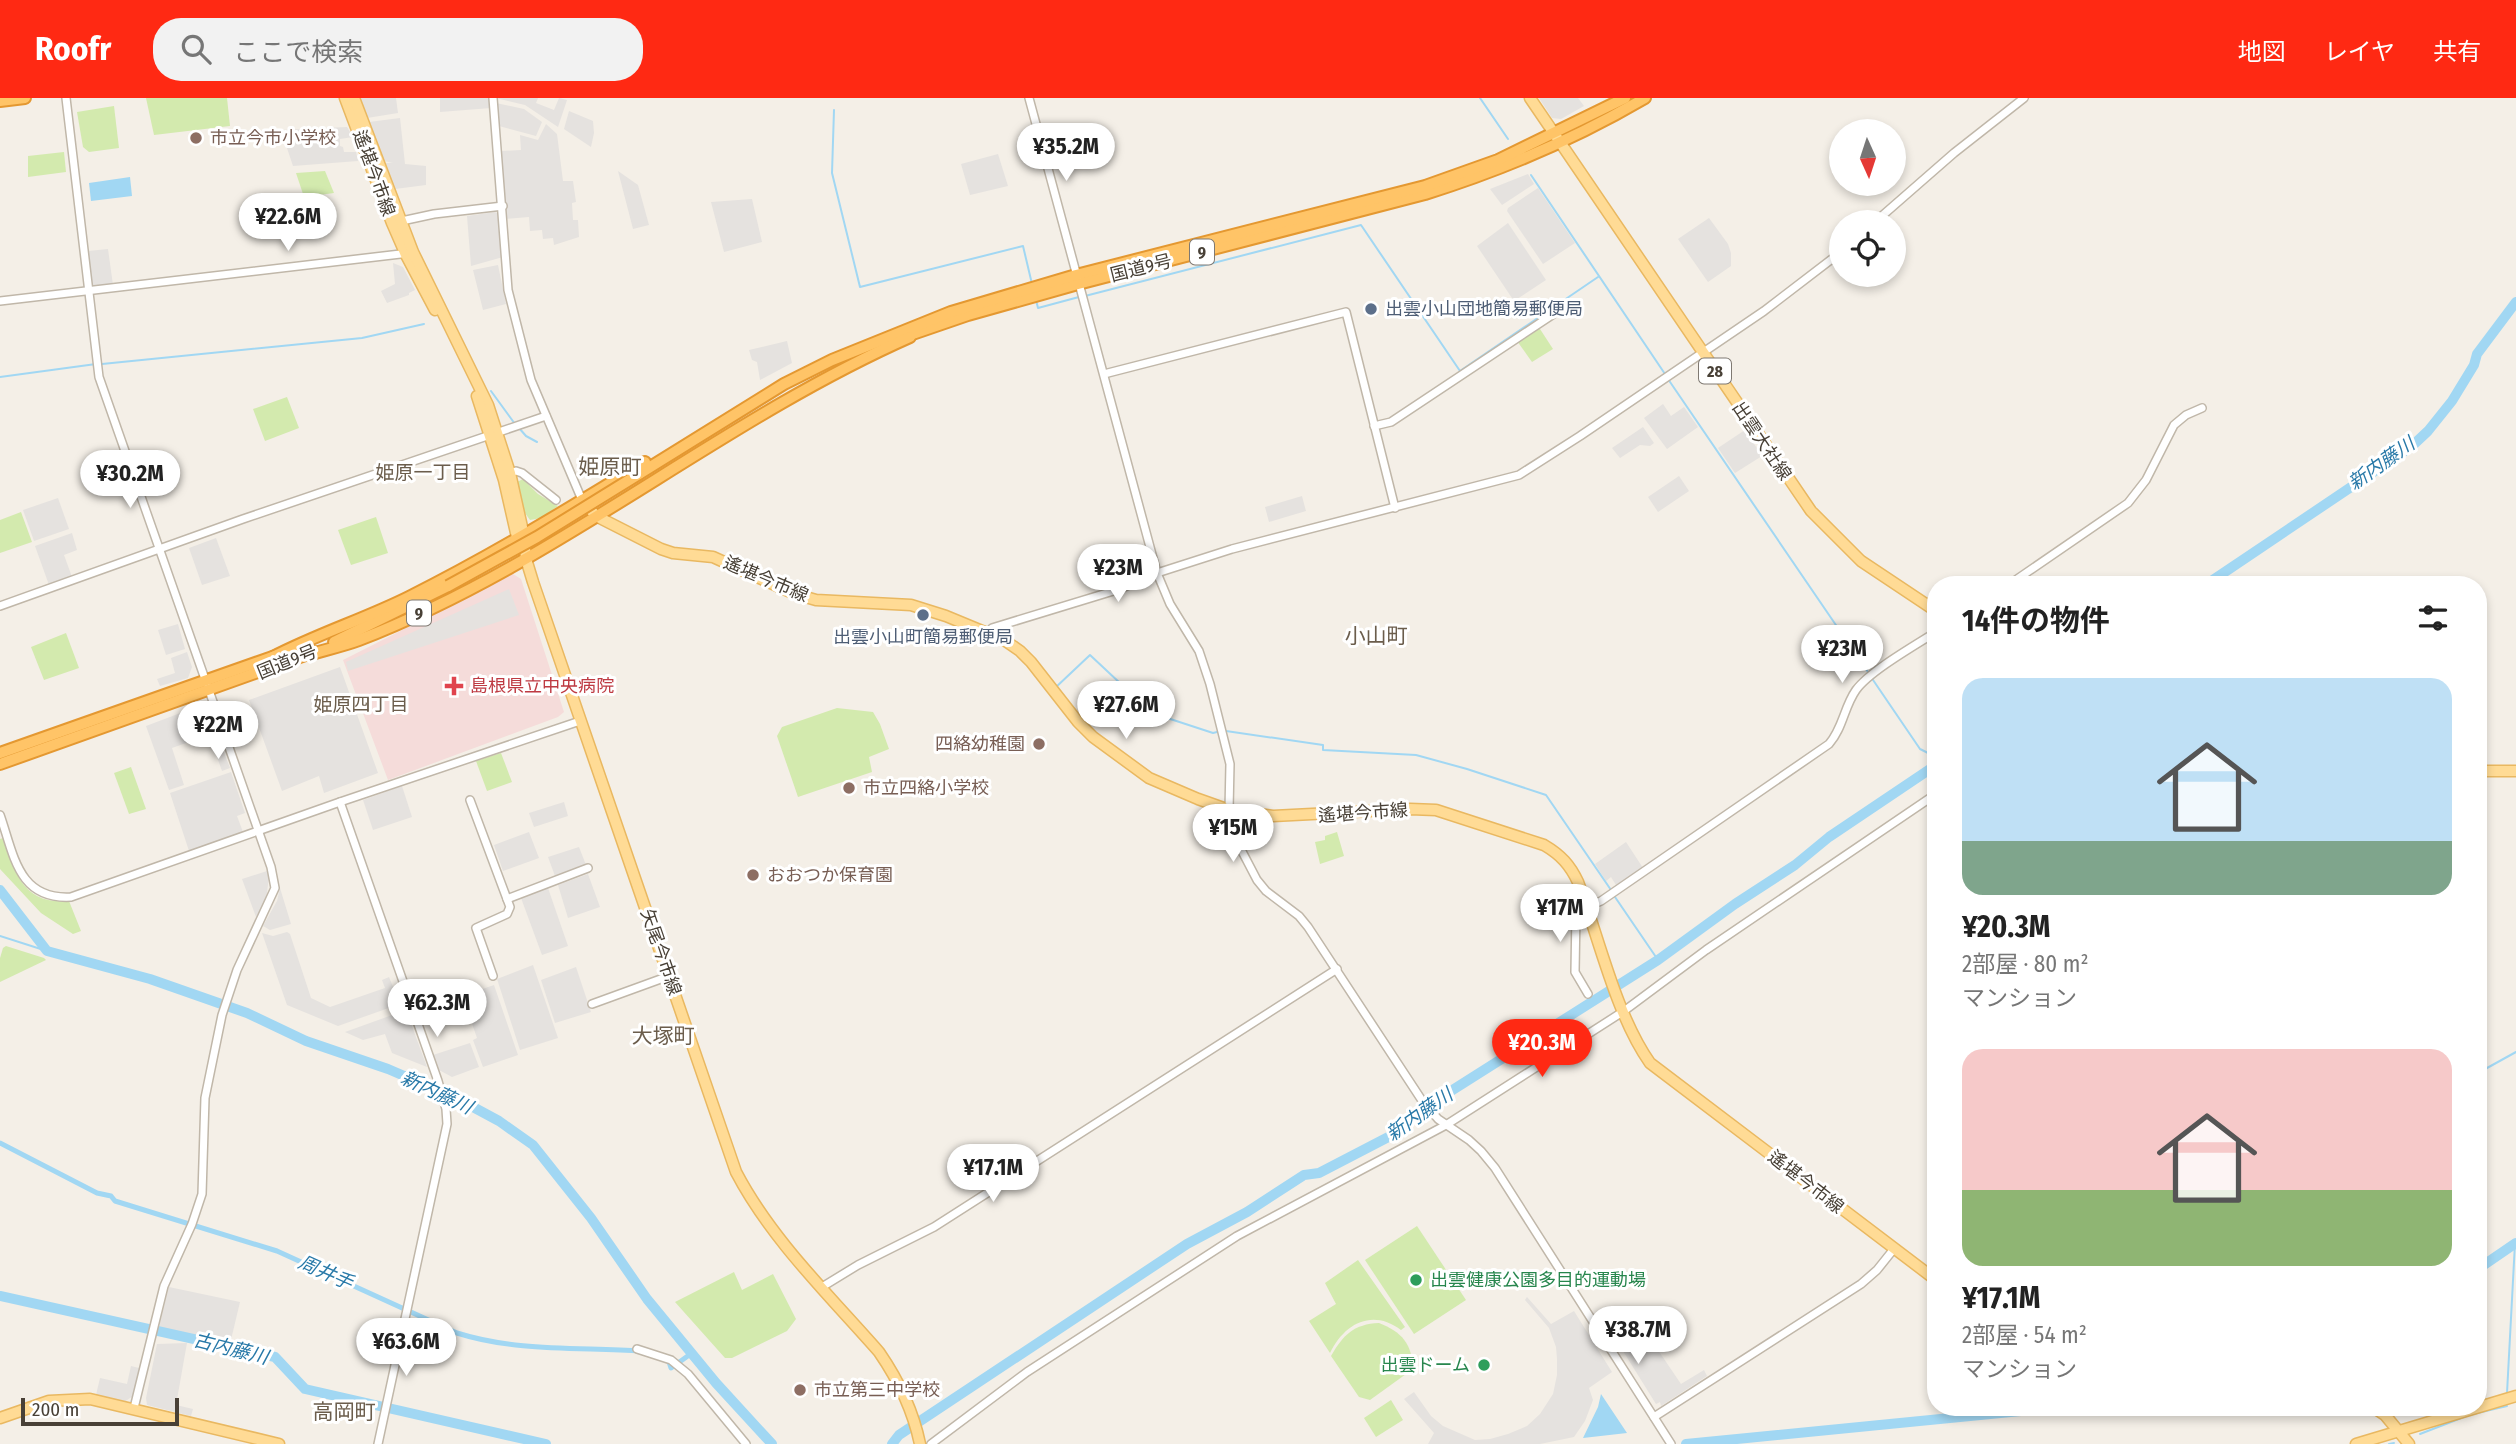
<!DOCTYPE html>
<html lang="ja">
<head>
<meta charset="utf-8">
<style>
	:root { --surface:#fff; --page:#f2f2f2; --text:#222; --muted:#767676; --accent:#ff2913 }
	body { margin:0; font-family:"Fira Sans Condensed","Noto Sans JP",sans-serif; background:var(--page); color:var(--text); height:100vh; display:flex; flex-direction:column; font-size:26px; white-space:nowrap }
	* { box-sizing:border-box; margin:0 }
	p { font-size:23px; color:var(--muted) }
	.icon { flex:none; width:38px; height:38px; fill:none; stroke:currentColor; stroke-width:2; stroke-linecap:round; stroke-linejoin:round }
	.map { position:relative; flex:1; overflow:hidden }
	.drawer { position:absolute; left:1927px; top:478px; width:560px; height:840px; display:flex; flex-direction:column; background:var(--surface); border-radius:28px; box-shadow:0 4px 10px #0003 }
	.drawer>* { flex:none }
	.needle { width:46px; rotate:177deg }
	.buttons { position:absolute; left:1829px; top:21px; display:grid; gap:14px }
	.buttons a { display:grid; place-items:center; width:77px; height:77px; border-radius:50%; background:var(--surface); box-shadow:0 4px 10px #0003; font-size:35px }
	.scale { position:absolute; left:21px; bottom:18px; width:158px; box-sizing:border-box; padding-left:7px; border:4px solid #484036; border-top:0; font-size:19px; line-height:24px; white-space:nowrap; color:#484036; -webkit-text-stroke:5px #fff; paint-order:stroke }
	.price { position:absolute; translate:-50% -60px; padding:0 16px; border-radius:24px; background:#fff; color:#222; font-size:23px; line-height:46px; filter:drop-shadow(0 2px 4px #0008) }
	.price::after { content:''; position:absolute; left:50%; top:42px; width:21px; height:16px; margin-left:-10px; background:inherit; clip-path:polygon(0 0,100% 0,50% 100%) }
	.price.on { background:var(--accent); color:#fff }
	ul { padding:0; list-style:none }
	li { display:grid; align-content:center; gap:14px; height:371px; padding:0 35px }
	li span { display:grid; place-items:center; height:217px; border-radius:21px; color:#555 }
	li>.icon { margin-inline-start:auto }
	span .icon { width:126px; height:126px; fill:#fffc; stroke-width:1 }
	li b { font-size:30px }
	h2 { display:flex; justify-content:space-between; align-items:center; height:84px; padding:0 35px; font-size:30px }
	header { display:flex; align-items:center; gap:42px; box-sizing:border-box; height:98px; padding:0 35px; background:var(--accent); color:#fff }
	header strong { font-size:33px }
	nav { display:flex; gap:38px; margin-inline-start:auto; font-size:24px }
	.search { width:490px; height:63px; background:var(--page); display:flex; align-items:center; gap:18px; box-sizing:border-box; padding:0 24px; border-radius:28px; color:var(--muted); font-size:26px }
	.map>svg:first-child { display:block }
	.medical { fill:#f5dcda }
	.green { fill:#d3eaae }
	.parking { fill:#e5e2df }
	.water { fill:#a1d7f3 }
	.lines { fill:none; stroke-linecap:round; stroke-linejoin:round }
	.stream { stroke:#a1d7f3; stroke-width:2 }
	.canal { stroke:#a1d7f3; stroke-width:5 }
	.river { stroke:#a1d7f3; stroke-width:10 }
	.minor-casing { stroke:#c0b7a9; stroke-width:10 }
	.major-casing { stroke:#e9b861; stroke-width:13 }
	.highway-casing { stroke:#e49831; stroke-width:14 }
	.minor { stroke:#fff; stroke-width:7 }
	.major { stroke:#ffdb95; stroke-width:10 }
	.highway { stroke:#ffc467; stroke-width:10 }
	.highway-bridge-casing { stroke:#e49831; stroke-width:14; stroke-linecap:butt }
	.highway-bridge { stroke:#ffc467; stroke-width:10 }
	.education-dot { fill:#8d6e63; stroke:#fff; stroke-width:2.5 }
	.service-dot { fill:#5c6f8a; stroke:#fff; stroke-width:2.5 }
	.health-dot { fill:#e0444e; stroke:#fff; stroke-width:2.5 }
	.leisure-dot { fill:#2e9e5b; stroke:#fff; stroke-width:2.5 }
	.labels { text-anchor:middle; stroke-width:6; stroke-linejoin:round; paint-order:stroke }
	.shield { fill:#fff; stroke:#7f7972; stroke-width:2 }
	.shield-label { font-size:16px; font-weight:bold; fill:#484036 }
	.education-label { font-size:18px; fill:#785e54; stroke:#fff; text-anchor:start }
	.street-label { font-size:18px; fill:#484036; stroke:#fff }
	.service-label { font-size:18px; fill:#4e5e75; stroke:#fff; text-anchor:start }
	.health-label { font-size:18px; fill:#be3a42; stroke:#fff; text-anchor:start }
	.leisure-label { font-size:18px; fill:#27864d; stroke:#fff; text-anchor:start }
	.water-label { font-size:19px; font-style:italic; fill:#2879a8; stroke:#fff }
	.neighbourhood-label { font-size:19px; fill:#6b5d4c; stroke:#fff }
	.quarter-label { font-size:21px; fill:#6b5d4c; stroke:#fff }
</style>
</head>
<body>
<header>
<strong>Roofr</strong>
<div class="search"><svg class="icon" aria-label="search" viewBox="0 0 24 24"><circle cx="10" cy="10" r="6"/><path d="M15 15l6 6"/></svg>ここで検索</div>
<nav><a>地図</a><a>レイヤ</a><a>共有</a></nav>
</header>
<div class="map">
<svg width="2516" height="1346" viewBox="0 0 2516 1346">
	<rect width="100%" height="100%" fill="#f4efe7"/>
	<path class="medical" d="M513,476L521,481L564,614L558,619L388,682L343,562Z"/>
	<g class="green">
		<path d="M146,0H227L230,28L154,37Z"/>
		<path d="M114,8L119,50L89,54L83,49L77,14Z"/>
		<path d="M64,54L66,74L28,79V58Z"/>
		<path d="M325,73L334,95L304,99L296,75Z"/>
		<path d="M1536,230L1540,231L1553,251L1532,264L1517,243Z"/>
		<path d="M287,299L299,330L265,343L253,311Z"/>
		<path d="M523,381L538,396L558,408L541,420L530,422L525,415L517,384Z"/>
		<path d="M21,414L32,444L0,455V422Z"/>
		<path d="M376,419L388,455L351,467L338,432Z"/>
		<path d="M66,535L79,570L44,582L31,549Z"/>
		<path d="M837,610L873,614L880,626L889,651L869,659L872,674L798,699L777,638L782,629Z"/>
		<path d="M501,655L512,684L487,693L476,663Z"/>
		<path d="M131,669L146,711L129,716L114,675Z"/>
		<path d="M1337,734L1344,758L1320,766L1315,744L1325,742V738Z"/>
		<path d="M3,740C15,776 24,807 69,803L81,833L73,836L41,815L0,771V741Z"/>
		<path d="M6,848L44,860L46,862L0,884V860L3,850Z"/>
		<path d="M1417,1128L1466,1202L1414,1236L1365,1162Z"/>
		<path d="M1358,1162L1405,1229L1401,1232C1372,1210 1344,1226 1330,1255L1309,1223L1336,1206L1325,1185Z"/>
		<path d="M734,1174L742,1192L773,1176L796,1221L787,1233L732,1260H725L675,1204Z"/>
		<path d="M1379,1225C1402,1234 1412,1246 1413,1271L1370,1302L1359,1299L1331,1258C1343,1237 1354,1226 1379,1225Z"/>
		<path d="M1391,1302L1403,1322L1376,1339L1364,1320Z"/>
	</g>
	<g class="parking">
		<path d="M360,0H396L398,15L367,20Z"/>
		<path d="M440,0H489L491,10L440,14Z"/>
		<path d="M496,0H538L536,5L554,12L559,0L567,2L558,29L525,7Z"/>
		<path d="M1539,0H1578L1584,8L1561,21L1552,20Z"/>
		<path d="M496,5L524,11L542,24L536,38L499,28Z"/>
		<path d="M569,13L593,23L594,35L591,49L564,31Z"/>
		<path d="M400,20L405,66L426,68V87L395,91L385,65H393L384,63L369,24Z"/>
		<path d="M546,26L557,36L563,83H573L576,104L572,105L573,122H578L579,139L554,147L553,140L543,141L542,132L530,133L529,119L505,121L501,53L521,52L520,37L538,42Z"/>
		<path d="M347,29L353,39L340,41V48L343,49L344,54H356L358,63L293,68L281,32Z"/>
		<path d="M998,56L1008,88L970,97L961,66Z"/>
		<path d="M618,73L638,87L649,127L633,131Z"/>
		<path d="M1528,76L1534,86L1502,107L1490,91Z"/>
		<path d="M1538,90L1575,145L1543,166L1507,113L1508,110Z"/>
		<path d="M752,101L762,144L724,154L711,104Z"/>
		<path d="M495,114L500,117L503,159L471,168L467,118Z"/>
		<path d="M1709,120L1728,146L1731,155V168L1708,184L1678,141Z"/>
		<path d="M1508,125L1546,182L1514,203L1477,148Z"/>
		<path d="M108,151L113,187L92,189L88,153Z"/>
		<path d="M393,165L403,169L415,192L409,195V197L387,205L381,193L395,186Z"/>
		<path d="M498,167L506,206L483,212L473,172Z"/>
		<path d="M787,243L792,265L760,282L757,264L752,262L749,252Z"/>
		<path d="M1663,306L1671,318L1684,309L1698,329L1667,351L1644,320Z"/>
		<path d="M1643,329L1654,345L1650,348L1640,347L1620,360L1612,350Z"/>
		<path d="M1745,332L1762,358L1735,375L1718,350Z"/>
		<path d="M1679,378L1689,393L1658,414L1648,399Z"/>
		<path d="M1302,398L1306,413L1269,424L1265,409Z"/>
		<path d="M58,400L69,431L34,443L23,412Z"/>
		<path d="M72,435L77,452L64,457L72,479L49,487L35,448Z"/>
		<path d="M216,440L230,478L202,487L189,450Z"/>
		<path d="M509,491L519,517L348,573L346,564Z"/>
		<path d="M178,526L185,551L166,557L158,532Z"/>
		<path d="M187,554L192,569L188,580L160,588L157,581L175,575L171,560Z"/>
		<path d="M340,569L378,675L324,695L319,678L282,693L249,602Z"/>
		<path d="M199,608L207,632L214,629L230,670L222,673L209,637L172,650L184,687L169,692L146,628Z"/>
		<path d="M231,674L245,715L237,718L243,734L189,753L170,695Z"/>
		<path d="M402,688L412,719L373,732L363,702Z"/>
		<path d="M564,704L568,718L534,729L529,715Z"/>
		<path d="M529,734L539,760L503,773L494,747Z"/>
		<path d="M1626,744L1643,770L1616,787L1611,779L1606,783L1595,766Z"/>
		<path d="M579,749L586,767L555,778L548,759Z"/>
		<path d="M267,773L269,779L266,802L256,819L242,781Z"/>
		<path d="M588,776L600,809L568,820L558,787Z"/>
		<path d="M280,790L291,826L270,832L263,828L277,803Z"/>
		<path d="M548,790L568,848L542,857L521,800Z"/>
		<path d="M287,834L290,836L311,900L330,909L385,890L382,882L389,879L400,906L338,928L287,907L262,835L273,838Z"/>
		<path d="M533,867L558,940L520,952L497,881Z"/>
		<path d="M576,869L591,914L555,925L541,882Z"/>
		<path d="M494,887L518,957L483,969L473,942L477,940L468,914L476,911L471,895Z"/>
		<path d="M406,912L427,969L392,955L385,936L363,942L345,934Z"/>
		<path d="M470,945L479,969L452,979L439,972L433,957Z"/>
		<path d="M169,1189L240,1204L230,1246L159,1229Z"/>
		<path d="M1527,1199L1551,1226L1574,1213L1612,1274L1589,1290L1593,1302L1585,1323L1574,1339L1540,1346H1428L1434,1335L1404,1301L1414,1294L1431,1318L1443,1328L1475,1342L1490,1341L1508,1336L1527,1328L1540,1316L1553,1296L1557,1277V1261L1556,1249L1549,1230L1525,1202Z"/>
		<path d="M1643,1230L1681,1286L1704,1272L1707,1278L1661,1308L1660,1304L1656,1306L1618,1245Z"/>
		<path d="M187,1245L176,1307L193,1311L191,1318L147,1307L146,1300L157,1246Z"/>
		<path d="M131,1268L139,1270L133,1298L124,1304L96,1297L100,1280L127,1286Z"/>
	</g>
	<g class="water">
		<path d="M130,79L132,98L91,103L89,85Z"/>
		<path d="M1601,1296L1627,1335L1583,1340L1598,1309Z"/>
	</g>
	<g class="lines">
		<g class="stream">
			<path d="M1480,0L1508,41"/>
			<path d="M834,12L832,75L860,189L1023,148L1032,186"/>
			<path d="M1531,77L1665,276"/>
			<path d="M1085,198L1361,127L1460,273L1598,179"/>
			<path d="M1036,202L1038,210L1079,199"/>
			<path d="M102,266L362,240L424,226"/>
			<path d="M0,279L96,266"/>
			<path d="M1668,281L1868,574"/>
			<path d="M491,293L515,326"/>
			<path d="M519,330L526,338L537,344"/>
			<path d="M698,453L710,454"/>
			<path d="M1871,579L1920,651L1936,659"/>
			<path d="M1055,590L1090,557L1152,615L1213,635L1221,633"/>
			<path d="M1226,633L1323,647V652L1416,657L1467,671L1546,697L1611,792"/>
			<path d="M1615,799L1658,862"/>
			<path d="M0,838L47,853"/>
			<path d="M2478,975L2516,954"/>
			<path d="M2507,1295L2515,1145"/>
			<path d="M2420,1336L2469,1317L2507,1308"/>
			<path d="M2389,1346L2394,1345"/>
		</g>
		<g class="canal">
			<path d="M0,1045L97,1095L111,1098L115,1103L277,1153L457,1235C517,1254 579,1249 641,1253"/>
			<path d="M666,1262L669,1264L671,1270L692,1255"/>
		</g>
		<g class="river">
			<path d="M2207,486L2412,348L2428,333L2452,303L2474,267L2477,256L2516,204"/>
			<path d="M0,792L47,853L150,881L247,915L306,943L388,971L460,1002L499,1023L533,1047L591,1120L647,1201L716,1285L772,1346"/>
			<path d="M2478,1171L2516,1145"/>
			<path d="M0,1198L275,1259L305,1291L546,1346"/>
			<path d="M892,1346L899,1337L1187,1146L1247,1114L1304,1077L1319,1075L1398,1034L1432,1005L1658,862L1735,806L1795,767L1829,739L1936,667"/>
			<path d="M1686,1346L2063,1309"/>
		</g>
		<g class="minor-casing">
			<g id="minor">
				<path d="M66,0L99,279L271,769L275,790L237,872L222,917L205,1000L202,1096L192,1126L164,1188L134,1310"/>
				<path d="M493,0L508,192L531,282L582,402"/>
				<path d="M1029,0L1157,475L1170,506L1199,553L1210,586L1230,666L1229,712L1234,738L1257,782L1266,793L1299,818L1308,829L1421,1001L1438,1021L1469,1042L1481,1053L1495,1070L1671,1346"/>
				<path d="M397,124L434,116L503,108"/>
				<path d="M1875,124L1954,55L2024,0"/>
				<path d="M0,203L409,155"/>
				<path d="M1104,276L1346,214L1395,410"/>
				<path d="M1374,328L1391,324L1564,209"/>
				<path d="M510,375L516,373L522,375L556,402"/>
				<path d="M2010,486L2128,405L2146,382L2174,327L2186,317L2202,310"/>
				<path d="M0,508L243,421L546,318"/>
				<path d="M988,535L992,530L1120,491L1157,475L1232,451L1519,377L1580,338L1764,213L1841,154"/>
				<path d="M470,702L510,809L507,816L476,830L493,878"/>
				<path d="M340,704L438,983L446,1011L447,1026L378,1346"/>
				<path d="M0,717C14,757 18,802 71,799L340,704L580,623"/>
				<path d="M507,801L588,770"/>
				<path d="M1588,896L1575,874L1576,814L1601,803L1829,646C1843,630 1844,609 1856,592C1870,573 1914,548 1936,534"/>
				<path d="M592,906L669,878"/>
				<path d="M822,1189L858,1167L934,1129L1337,871"/>
				<path d="M637,1251L671,1262L688,1276L746,1346"/>
				<path d="M1654,1319L1861,1186L1877,1172L1893,1152"/>
				<path d="M931,1346L1027,1274L1237,1138L1446,1027L1624,913L1706,852L1936,696"/>
			</g>
		</g>
		<g class="major-casing">
			<g id="major">
				<path d="M345,0L392,125L406,157L435,212"/>
				<path d="M354,0L413,154L488,307L510,375L524,438L526,461L533,484L736,1074C771,1141 829,1197 879,1254C899,1283 913,1312 920,1346"/>
				<path d="M1530,0L1811,413L1861,463L1936,513"/>
				<path d="M477,298L504,382L519,448"/>
				<path d="M582,402L596,418L661,451L673,455L713,459L795,496L816,502L911,507L946,518L1004,542L1020,553L1031,564L1078,624L1093,639L1149,680L1198,701L1229,712L1273,718L1410,711L1436,712L1544,747C1561,757 1570,767 1578,784C1599,840 1616,917 1650,965L1936,1182"/>
				<path d="M2478,673H2516"/>
				<path d="M2373,1309L2385,1317L2409,1346"/>
				<path d="M0,1320L49,1303L90,1301L279,1346"/>
				<path d="M2356,1346L2516,1298"/>
			</g>
		</g>
		<g class="highway-casing">
			<g id="highway">
				<path d="M0,3L25,0"/>
				<path d="M904,239L968,217L1078,186L1425,96C1502,72 1575,41 1645,0"/>
				<path d="M639,376L784,286L832,262L951,214L1076,177L1425,88L1498,62L1625,0"/>
				<path d="M334,544L448,488"/>
				<path d="M308,557C324,552 343,548 359,542C556,466 718,324 910,239"/>
				<path d="M273,559C317,536 365,521 409,499C491,458 568,411 645,364"/>
				<path d="M0,655L278,557"/>
				<path d="M0,666L314,554"/>
			</g>
		</g>
		<use href="#minor" class="minor"/>
		<use href="#major" class="major"/>
		<use href="#highway" class="highway"/>
		<g class="highway-bridge-casing">
			<path id="highway-bridge" d="M448,488L537,439L639,376"/>
		</g>
		<use href="#highway-bridge" class="highway-bridge"/>
	</g>
	<g class="education-dot">
		<circle cx="196" cy="40" r="7"/>
		<circle cx="1039" cy="646" r="7"/>
		<circle cx="849" cy="690" r="7"/>
		<circle cx="753" cy="777" r="7"/>
		<circle cx="800" cy="1292" r="7"/>
	</g>
	<g class="service-dot">
		<circle cx="1371" cy="211" r="7"/>
		<circle cx="923" cy="517" r="7"/>
	</g>
	<path class="health-dot" d="M450.5 577.5h7v7h7v7h-7v7h-7v-7h-7v-7h7z"/>
	<g class="leisure-dot">
		<circle cx="1416" cy="1182" r="7"/>
		<circle cx="1484" cy="1267" r="7"/>
	</g>
	<g class="labels">
		<g class="shield">
			<rect x="1190" y="141.5" width="24" height="25" rx="5"/>
			<rect x="1699" y="260.5" width="32" height="25" rx="5"/>
			<rect x="407" y="502.5" width="24" height="25" rx="5"/>
		</g>
		<g class="shield-label">
			<text x="1202" y="160">9</text>
			<text x="1715" y="279">28</text>
			<text x="419" y="521">9</text>
		</g>
		<g class="education-label">
			<text x="210" y="46">市立今市小学校</text>
			<text x="1025" y="652" text-anchor="end">四絡幼稚園</text>
			<text x="863" y="696">市立四絡小学校</text>
			<text x="767" y="783">おおつか保育園</text>
			<text x="814" y="1298">市立第三中学校</text>
		</g>
		<g class="street-label">
			<text transform="translate(374 75) rotate(70)" y="6">遙堪今市線</text>
			<text transform="translate(1141 170) rotate(-14)" y="6">国道9号</text>
			<text transform="translate(1762 343) rotate(56)" y="6">出雲大社線</text>
			<text transform="translate(766 481) rotate(23)" y="6">遙堪今市線</text>
			<text transform="translate(287 564) rotate(-22)" y="6">国道9号</text>
			<text transform="translate(1363 715) rotate(-4)" y="6">遙堪今市線</text>
			<text transform="translate(661 854) rotate(71)" y="6">矢尾今市線</text>
			<text transform="translate(1806 1084) rotate(38)" y="6">遙堪今市線</text>
		</g>
		<g class="service-label">
			<text x="1385" y="217">出雲小山団地簡易郵便局</text>
			<text x="923" y="545" text-anchor="middle">出雲小山町簡易郵便局</text>
		</g>
		<g class="health-label">
			<text x="470" y="594">島根県立中央病院</text>
		</g>
		<g class="leisure-label">
			<text x="1430" y="1188">出雲健康公園多目的運動場</text>
			<text x="1470" y="1273" text-anchor="end">出雲ドーム</text>
		</g>
		<g class="water-label">
			<text transform="translate(2381 365) rotate(-35)" y="7">新内藤川</text>
			<text transform="translate(437 994) rotate(25)" y="7">新内藤川</text>
			<text transform="translate(1419 1016) rotate(-35)" y="7">新内藤川</text>
			<text transform="translate(326 1174) rotate(24)" y="7">周井手</text>
			<text transform="translate(231 1250) rotate(14)" y="7">古内藤川</text>
		</g>
		<g class="neighbourhood-label">
			<text x="423" y="381">姫原一丁目</text>
			<text x="361" y="613">姫原四丁目</text>
		</g>
		<g class="quarter-label">
			<text x="610" y="376">姫原町</text>
			<text x="1376" y="545">小山町</text>
			<text x="663" y="945">大塚町</text>
			<text x="344" y="1321">高岡町</text>
		</g>
	</g>
</svg>
<div class="buttons">
<a><svg class="needle" viewBox="-14 -14 28 28"><path d="M0-13l5 13h-10z" fill="#e53935"/><path d="M0 13l5-13h-10z" fill="#767676"/></svg></a>
<a><svg class="icon" aria-label="locate" viewBox="0 0 24 24"><circle cx="12" cy="12" r="6"/><path d="M12 2v4M12 18v4M2 12h4M18 12h4"/></svg></a>
</div>
<div class="scale">200 m</div>
<b class="price" style="left:1066px;top:85px">¥35.2M</b>
<b class="price" style="left:288px;top:155px">¥22.6M</b>
<b class="price" style="left:130px;top:412px">¥30.2M</b>
<b class="price" style="left:1118px;top:506px">¥23M</b>
<b class="price" style="left:1842px;top:587px">¥23M</b>
<b class="price" style="left:1126px;top:643px">¥27.6M</b>
<b class="price" style="left:218px;top:663px">¥22M</b>
<b class="price" style="left:1233px;top:766px">¥15M</b>
<b class="price" style="left:1560px;top:846px">¥17M</b>
<b class="price" style="left:437px;top:941px">¥62.3M</b>
<b class="price on" style="left:1542px;top:981px">¥20.3M</b>
<b class="price" style="left:993px;top:1106px">¥17.1M</b>
<b class="price" style="left:1638px;top:1268px">¥38.7M</b>
<b class="price" style="left:406px;top:1280px">¥63.6M</b>
<section class="drawer">
<h2>14件の物件<svg class="icon" aria-label="filters" viewBox="0 0 24 24"><path d="M4 7h16M4 17h16"/><circle cx="9" cy="7" r="2"/><circle cx="15" cy="17" r="2"/></svg></h2>
<ul>
<li><span style="background:linear-gradient(#bfe0f5 75%,#7fa58c 0)"><svg class="icon" aria-label="home" viewBox="0 0 24 24"><path d="M3 11l9-7 9 7M6 9v11h12V9"/></svg></span><div><b>¥20.3M</b><p>2部屋 · 80 m²</p><p>マンション</p></div></li>
<li><span style="background:linear-gradient(#f6c9c9 65%,#8fb573 0)"><svg class="icon" aria-label="home" viewBox="0 0 24 24"><path d="M3 11l9-7 9 7M6 9v11h12V9"/></svg></span><div><b>¥17.1M</b><p>2部屋 · 54 m²</p><p>マンション</p></div></li>
</ul>
</section>
</div>
</body>
</html>
